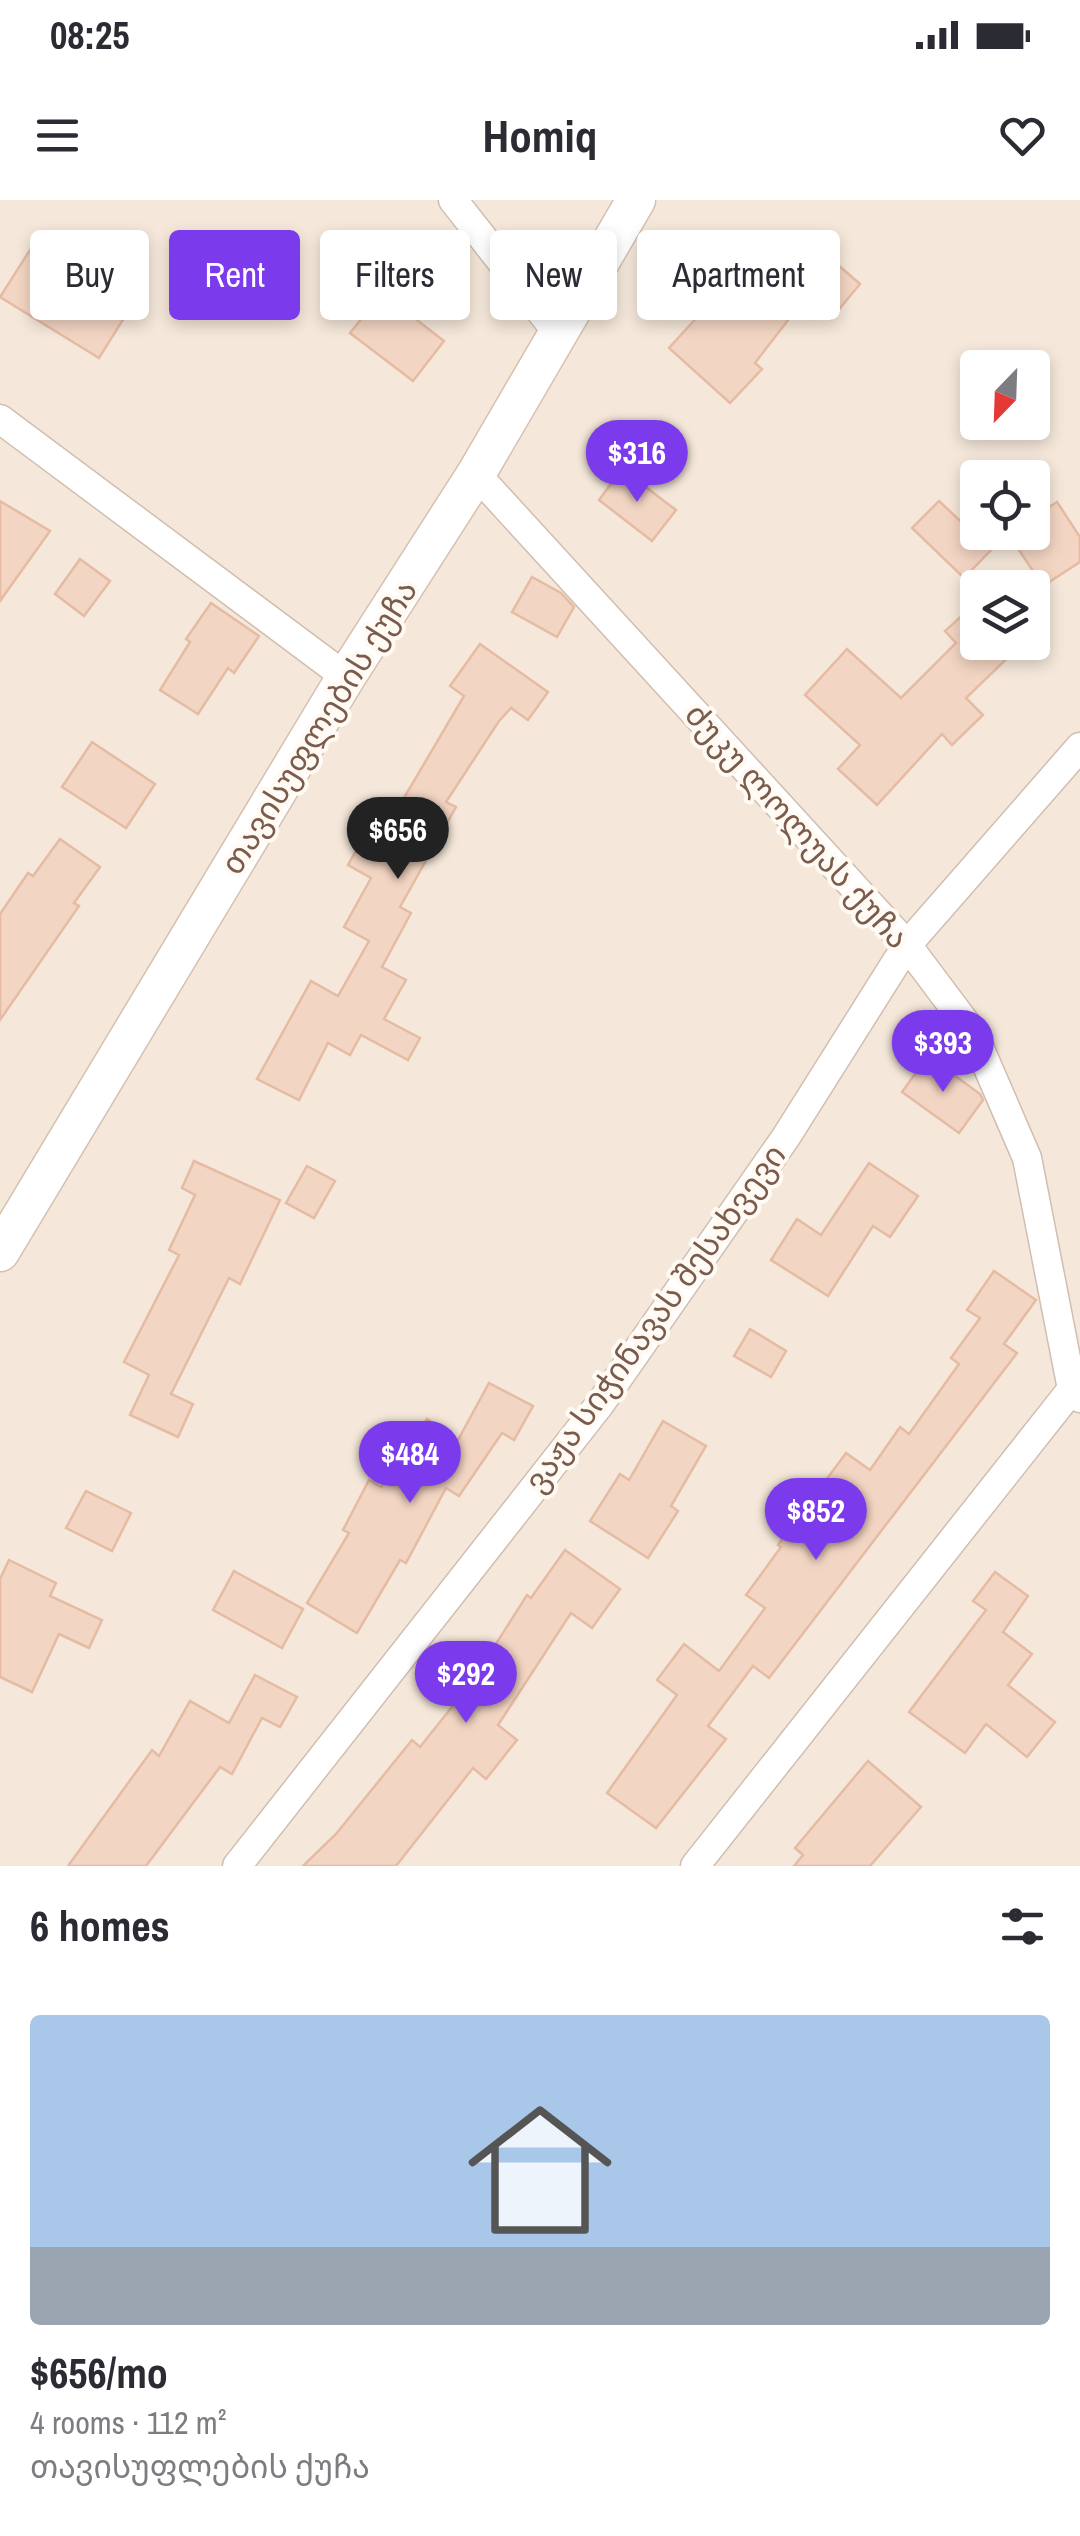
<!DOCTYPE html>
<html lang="en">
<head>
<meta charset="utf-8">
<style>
	:root { --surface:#fff; --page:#f2f2f3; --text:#2b2b33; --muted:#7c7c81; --accent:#7c3aed }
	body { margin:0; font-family:"Archivo Narrow","Noto Sans Georgian",sans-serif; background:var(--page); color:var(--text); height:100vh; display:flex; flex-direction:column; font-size:38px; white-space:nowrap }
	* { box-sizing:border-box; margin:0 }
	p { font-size:32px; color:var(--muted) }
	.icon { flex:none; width:55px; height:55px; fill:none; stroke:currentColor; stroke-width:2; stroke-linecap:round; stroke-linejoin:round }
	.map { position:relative; height:1666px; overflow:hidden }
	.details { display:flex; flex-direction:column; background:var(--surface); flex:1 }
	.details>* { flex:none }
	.hud { position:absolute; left:30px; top:30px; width:1020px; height:90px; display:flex; gap:20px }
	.needle { width:65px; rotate:203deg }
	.tools { position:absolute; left:960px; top:150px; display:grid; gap:20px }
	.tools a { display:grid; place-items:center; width:90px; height:90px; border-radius:10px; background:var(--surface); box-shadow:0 5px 15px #0003; font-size:50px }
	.price { position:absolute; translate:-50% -85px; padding:0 22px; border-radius:35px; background:var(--accent); color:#fff; font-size:32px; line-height:65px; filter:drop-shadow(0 2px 5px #0008) }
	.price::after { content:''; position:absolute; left:50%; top:60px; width:30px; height:22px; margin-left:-15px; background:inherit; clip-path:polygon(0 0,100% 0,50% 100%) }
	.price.on { background:#222; color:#fff }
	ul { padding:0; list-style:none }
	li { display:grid; align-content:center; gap:20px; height:530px; padding:0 30px }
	li span { display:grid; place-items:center; height:310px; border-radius:10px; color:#555 }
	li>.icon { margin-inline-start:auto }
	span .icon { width:180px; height:180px; fill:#fffc; stroke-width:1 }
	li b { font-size:42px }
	h2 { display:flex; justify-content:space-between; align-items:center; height:120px; padding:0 30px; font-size:42px }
	.pill { padding:0 35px; border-radius:10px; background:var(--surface); box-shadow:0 5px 15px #0003; font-size:35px; line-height:90px }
	.pill.on { background:var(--accent); color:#fff }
	.status { display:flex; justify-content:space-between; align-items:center; height:70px; padding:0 50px; background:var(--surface); direction:ltr }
	.status svg { height:28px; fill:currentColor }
	header { display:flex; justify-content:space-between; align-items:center; height:130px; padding:0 30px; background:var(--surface); font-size:45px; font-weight:700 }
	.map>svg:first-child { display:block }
	.residential { fill:#f5e8da; fill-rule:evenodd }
	.building { fill:#f3d5c3; stroke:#e6bba3; stroke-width:2.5 }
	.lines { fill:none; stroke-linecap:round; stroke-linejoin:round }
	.minor-casing { stroke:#d1beb0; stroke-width:31 }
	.secondary-casing { stroke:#d6c0b0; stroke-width:41 }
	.minor { stroke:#fff; stroke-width:28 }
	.secondary { stroke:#fff; stroke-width:38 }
	.labels { text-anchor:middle; stroke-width:8; stroke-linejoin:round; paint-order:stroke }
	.street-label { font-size:32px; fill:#7a5c4d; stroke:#fffaf3 }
</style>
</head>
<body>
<div class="status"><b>08:25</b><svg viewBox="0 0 49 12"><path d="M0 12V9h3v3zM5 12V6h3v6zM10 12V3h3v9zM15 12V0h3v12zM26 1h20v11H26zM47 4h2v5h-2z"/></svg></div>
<header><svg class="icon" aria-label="menu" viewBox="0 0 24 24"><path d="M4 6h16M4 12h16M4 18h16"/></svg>Homiq<svg class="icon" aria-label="heart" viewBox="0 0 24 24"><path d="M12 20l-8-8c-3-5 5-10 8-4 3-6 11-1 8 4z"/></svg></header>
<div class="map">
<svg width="1080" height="1666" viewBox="0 0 1080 1666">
	<rect width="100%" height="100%" fill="#fdf6ec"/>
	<path class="residential" d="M0,0H1080V1666H0ZM978,168H1032V222H978ZM978,278H1032V332H978ZM978,388H1032V442H978Z"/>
	<g class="building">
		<path d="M30,50L129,110L99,158L0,97Z"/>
		<path d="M830,58L860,84L831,119L800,93Z"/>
		<path d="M741,70L795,111L755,163L762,169L730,203L669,148L701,113L705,117Z"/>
		<path d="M382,93L444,141L413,181L350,133Z"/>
		<path d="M622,269L676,310L652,341L599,300Z"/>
		<path d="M0,301L50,331L0,401Z"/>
		<path d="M939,301L991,350L964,378L912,328Z"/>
		<path d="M1057,302L1080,337V362L1043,386L1007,332H1032V318Z"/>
		<path d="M80,359L110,381L84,416L55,394Z"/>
		<path d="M532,377L561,393L574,407L557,437L512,412Z"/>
		<path d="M978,401V442H1024L966,498L983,515L952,545L942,534L877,605L838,569L860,545L805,495L847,449L901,498L956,443L945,431Z"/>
		<path d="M211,403L259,436L234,473L228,468L198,514L160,490L190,442L186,439Z"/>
		<path d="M480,444L548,492L528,520L511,508L499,521L446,602L456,607L400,707L411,713L382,767L406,780L384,819L420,838L408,860L361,835L350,855L328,843L299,900L257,879L311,781L338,796L369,741L344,727L371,678L348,665L375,617L388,625L464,496L450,486Z"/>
		<path d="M92,542L155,584L126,628L62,587Z"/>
		<path d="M60,639L100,667L74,703L79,706L0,820V714L28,673L33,676Z"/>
		<path d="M928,856L980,894L983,900L959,933L902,892Z"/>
		<path d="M194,961L280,1000L240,1084L229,1078L171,1194L193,1204L178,1237L130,1215L149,1175L124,1162L179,1055L169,1050L195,995L182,988Z"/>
		<path d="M869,963L918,996L890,1037L873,1026L828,1096L771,1060L797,1019L821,1035Z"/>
		<path d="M307,966L335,981L314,1018L286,1003Z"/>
		<path d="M994,1071L1036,1100L1004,1144L1017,1153L769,1478L753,1466L708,1526L726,1539L656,1628L607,1593L677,1495L657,1480L684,1444L719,1471L765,1408L746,1395L781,1347L778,1345L846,1253L870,1270L900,1227L909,1234L959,1164L951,1158L980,1118L967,1110Z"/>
		<path d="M750,1129L786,1151L771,1177L734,1156Z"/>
		<path d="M489,1183L533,1206L514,1240L502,1233L459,1296L446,1288L406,1363L400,1360L357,1433L307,1403L349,1333L343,1330L369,1280L381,1287L427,1219L458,1240Z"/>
		<path d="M663,1221L706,1246L671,1306L678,1311L648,1358L590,1321L620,1274L629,1280Z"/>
		<path d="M86,1291L131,1313L112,1351L66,1328Z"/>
		<path d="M565,1350L620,1389L592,1428L571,1413L498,1525L517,1540L486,1579L473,1568L396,1666H303L336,1634L412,1540L420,1547L471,1483L527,1395L531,1398Z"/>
		<path d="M9,1360L56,1383L50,1396L102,1420L89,1448L59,1434L32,1492L0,1477V1379Z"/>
		<path d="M234,1371L303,1409L282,1448L213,1410Z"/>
		<path d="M995,1372L1028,1396L1003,1432L1032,1454L1008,1485L1055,1522L1027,1557L986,1524L965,1553L909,1512L986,1410L973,1401Z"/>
		<path d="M255,1475L297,1497L280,1527L262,1518L232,1574L220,1567L146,1666H68L152,1550L159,1556L190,1501L229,1523Z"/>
		<path d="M868,1561L921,1607L870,1666H794L803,1655L795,1648Z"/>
	</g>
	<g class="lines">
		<g class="minor-casing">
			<g id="minor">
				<path d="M453,0L557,132"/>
				<path d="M0,219L346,477"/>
				<path d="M476,274L907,745L973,833L1027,958L1072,1189L1080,1198"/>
				<path d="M237,1666L600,1204L786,937L907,745L1080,547"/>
				<path d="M695,1666L1072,1189L1080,1185"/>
			</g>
		</g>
		<g class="secondary-casing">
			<path id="secondary" d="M0,1052L346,477L476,274L636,0"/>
		</g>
		<use href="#minor" class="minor"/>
		<use href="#secondary" class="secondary"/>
	</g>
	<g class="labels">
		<g class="street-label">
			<text transform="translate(319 527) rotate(-58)" y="11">თავისუფლების ქუჩა</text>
			<text transform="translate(797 626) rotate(48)" y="11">ძუკუ ლოლუას ქუჩა</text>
			<text transform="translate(655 1118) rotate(-54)" y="11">ვაჟა სიჭინავას შესახვევი</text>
		</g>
	</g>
</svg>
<div class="tools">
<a><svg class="needle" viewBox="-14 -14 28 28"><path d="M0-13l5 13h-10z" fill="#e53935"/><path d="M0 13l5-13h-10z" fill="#7c7c81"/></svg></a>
<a><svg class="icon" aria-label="locate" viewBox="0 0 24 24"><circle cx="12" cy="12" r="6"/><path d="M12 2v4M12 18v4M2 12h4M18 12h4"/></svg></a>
<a><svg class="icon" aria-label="layers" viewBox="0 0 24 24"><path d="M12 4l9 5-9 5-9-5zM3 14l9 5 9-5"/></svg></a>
</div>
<b class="price" style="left:637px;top:305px">$316</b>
<b class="price on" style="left:398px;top:682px">$656</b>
<b class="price" style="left:943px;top:895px">$393</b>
<b class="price" style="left:410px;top:1306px">$484</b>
<b class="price" style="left:816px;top:1363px">$852</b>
<b class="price" style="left:466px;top:1526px">$292</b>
<div class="hud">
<a class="pill">Buy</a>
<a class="pill on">Rent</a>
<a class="pill">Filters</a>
<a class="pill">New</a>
<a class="pill">Apartment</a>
</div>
</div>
<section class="details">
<h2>6 homes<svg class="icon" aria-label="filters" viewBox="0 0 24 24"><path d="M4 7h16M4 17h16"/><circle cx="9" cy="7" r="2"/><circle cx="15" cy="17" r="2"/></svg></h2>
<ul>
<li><span style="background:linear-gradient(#a9c7e8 75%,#9aa5b1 0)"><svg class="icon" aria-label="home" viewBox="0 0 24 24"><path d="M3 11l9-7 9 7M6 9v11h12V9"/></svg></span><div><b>$656/mo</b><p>4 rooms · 112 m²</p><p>თავისუფლების ქუჩა</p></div></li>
</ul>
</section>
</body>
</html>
